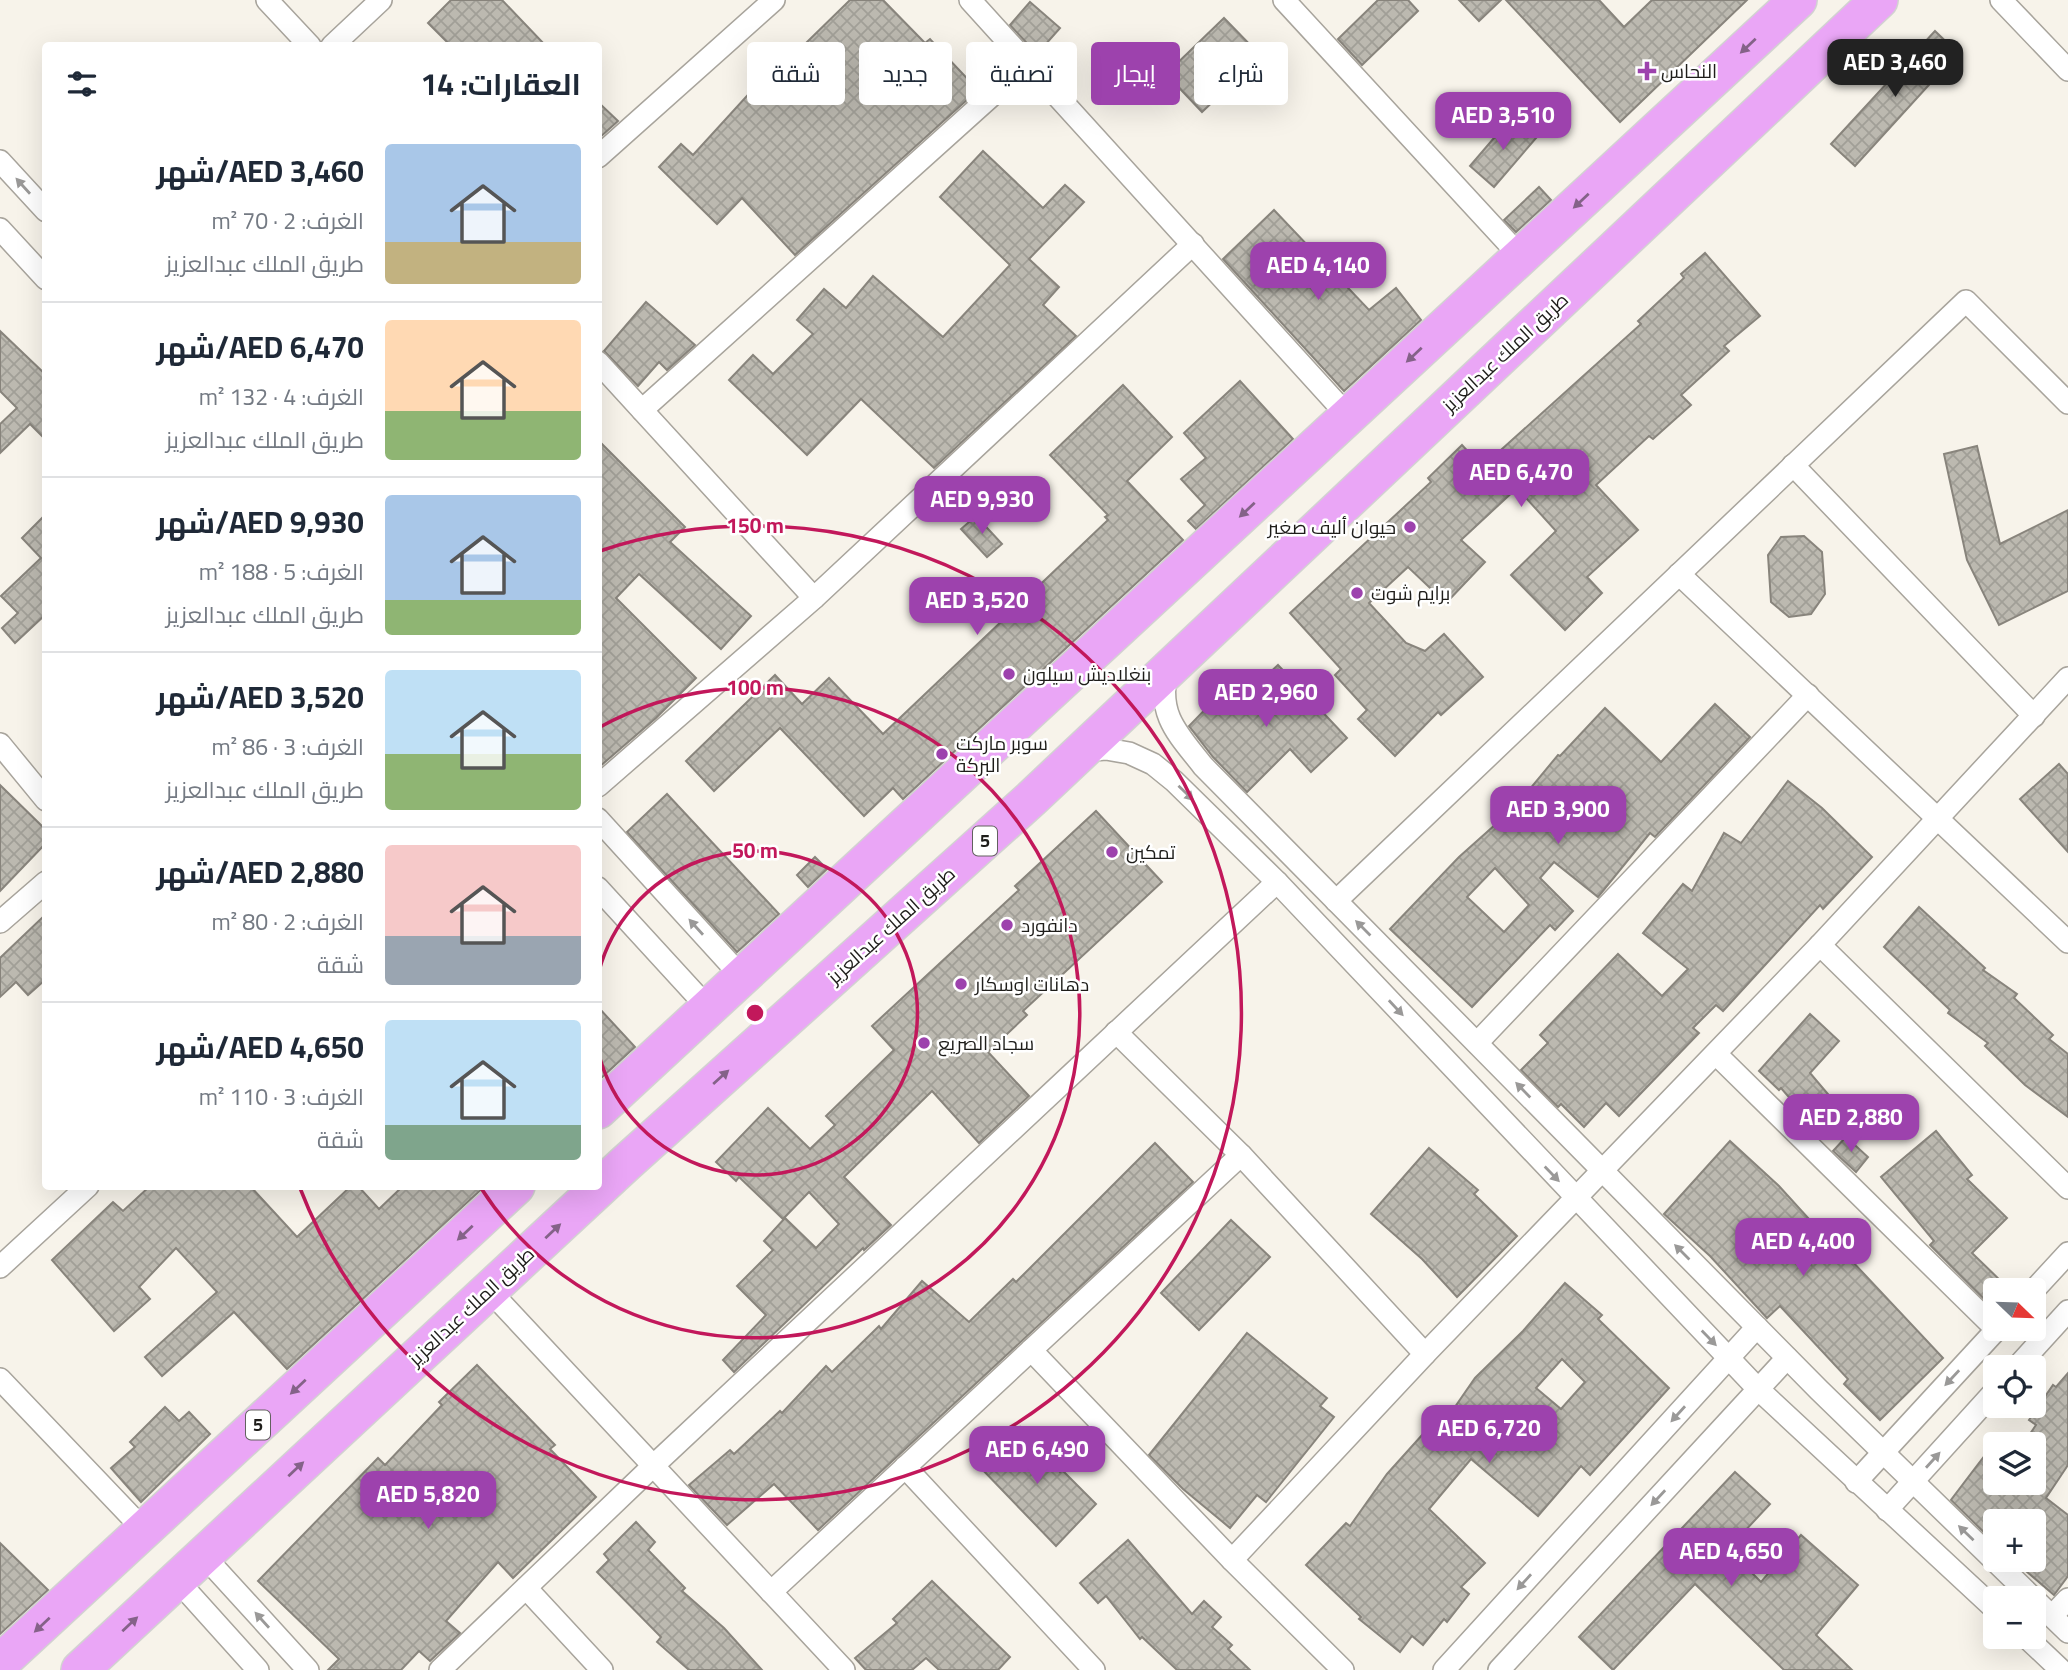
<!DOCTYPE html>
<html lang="ar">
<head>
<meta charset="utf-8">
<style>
	:root { --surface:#fff; --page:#f6f6f7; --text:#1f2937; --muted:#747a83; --line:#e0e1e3; --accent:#9d42ad }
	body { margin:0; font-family:Georgia,Cairo,serif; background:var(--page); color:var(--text); direction:rtl; height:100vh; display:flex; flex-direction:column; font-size:26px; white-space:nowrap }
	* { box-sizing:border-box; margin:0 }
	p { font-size:23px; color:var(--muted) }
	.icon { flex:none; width:38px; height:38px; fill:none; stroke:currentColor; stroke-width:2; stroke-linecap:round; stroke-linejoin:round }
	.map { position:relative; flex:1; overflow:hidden; direction:ltr }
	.sheet { position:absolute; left:42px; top:42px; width:560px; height:1148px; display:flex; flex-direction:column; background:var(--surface); border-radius:7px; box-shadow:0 7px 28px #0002; direction:rtl }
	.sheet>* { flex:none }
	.banner { position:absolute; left:623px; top:42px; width:665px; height:63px; direction:rtl; display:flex; gap:14px }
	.needle { width:46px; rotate:113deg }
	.controls { position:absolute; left:1983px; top:1278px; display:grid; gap:14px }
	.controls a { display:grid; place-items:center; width:63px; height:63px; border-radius:7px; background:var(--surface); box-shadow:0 7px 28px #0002; font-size:35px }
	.price { position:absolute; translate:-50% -60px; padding:0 16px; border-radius:14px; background:var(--accent); color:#fff; font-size:23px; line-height:46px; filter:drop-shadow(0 2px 4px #0008) }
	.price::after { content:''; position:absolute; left:50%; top:42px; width:21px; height:16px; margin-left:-10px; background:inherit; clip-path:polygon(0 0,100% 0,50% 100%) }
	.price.current { background:#222; color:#fff }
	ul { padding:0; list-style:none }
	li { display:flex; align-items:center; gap:21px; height:175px; padding:0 21px }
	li+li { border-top:2px solid var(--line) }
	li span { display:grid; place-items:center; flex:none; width:196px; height:140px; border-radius:7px; color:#555 }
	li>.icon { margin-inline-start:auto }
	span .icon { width:84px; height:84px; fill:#fffc; stroke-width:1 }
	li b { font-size:30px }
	h2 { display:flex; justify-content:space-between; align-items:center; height:84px; padding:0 21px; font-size:30px }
	.pill { padding:0 24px; border-radius:7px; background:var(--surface); box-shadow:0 7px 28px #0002; font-size:24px; line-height:63px }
	.pill.current { background:var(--accent); color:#fff }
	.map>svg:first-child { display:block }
	.building { fill:url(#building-cross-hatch); stroke:#88847c; stroke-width:2; fill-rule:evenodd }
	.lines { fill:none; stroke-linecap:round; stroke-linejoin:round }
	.street-casing { stroke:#a8a49c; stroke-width:24 }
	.highway-casing { stroke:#d2d2d1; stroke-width:40 }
	.street { stroke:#fff; stroke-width:21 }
	.highway { stroke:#eaa6f6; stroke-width:37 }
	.oneway { fill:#846288 }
	.oneway2 { fill:#9a9998 }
	.ring { fill:none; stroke:#c2185b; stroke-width:3.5 }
	.poi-dot { fill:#9d42ad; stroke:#fff; stroke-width:2.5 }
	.labels { text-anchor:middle; stroke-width:5; stroke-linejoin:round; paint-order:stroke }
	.shield { fill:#fff; stroke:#62615f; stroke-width:2 }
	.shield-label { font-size:18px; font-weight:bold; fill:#1e1d1a }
	.poi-label { font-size:19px; fill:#1e1d1a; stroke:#fff; text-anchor:start }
	.street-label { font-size:19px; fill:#1e1d1a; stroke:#fff }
	.centre { fill:#c2185b; stroke:#fff; stroke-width:3.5 }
	.ring-label { font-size:21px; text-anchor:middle; font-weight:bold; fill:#c2185b; stroke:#fff; stroke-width:5; stroke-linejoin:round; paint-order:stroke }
</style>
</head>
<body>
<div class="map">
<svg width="2068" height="1670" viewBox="0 0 2068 1670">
	<defs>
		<pattern id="building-cross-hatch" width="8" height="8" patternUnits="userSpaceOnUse" patternTransform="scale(1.75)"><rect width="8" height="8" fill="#bcb9b0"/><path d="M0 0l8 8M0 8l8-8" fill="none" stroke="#a19f97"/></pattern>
	</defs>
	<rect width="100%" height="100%" fill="#f7f3ea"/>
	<g class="building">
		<path d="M451,0H502L546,46H451L428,23Z"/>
		<path d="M850,0H883L925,43L930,39L978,90L795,255L742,198L717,224L659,167L681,144L693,155L766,75L781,89L816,51L807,42Z"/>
		<path d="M1378,0H1408L1418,11L1362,65L1338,39Z"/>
		<path d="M1459,0H1501L1479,21Z"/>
		<path d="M1506,0H1599L1624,27L1652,0H1747L1620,122Z"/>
		<path d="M1030,2L1060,28L1037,54L1010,25Z"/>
		<path d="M1224,18L1261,56L1202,112L1166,74Z"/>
		<path d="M1935,31L1958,53L1855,166L1831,144Z"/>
		<path d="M598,102L618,121L598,139Z"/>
		<path d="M1512,117L1536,138L1494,187L1470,166Z"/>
		<path d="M983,151L1043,208L1065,185L1084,202L1029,259L1059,287L1043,305L1076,336L934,468L861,399L807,455L729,380L753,355L773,374L813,334L797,320L824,289L846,308L873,276L943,337L1010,265L940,197Z"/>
		<path d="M1539,187L1551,200L1516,232L1504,220Z"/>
		<path d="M1274,210L1369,310L1396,288L1421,320L1344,391L1223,259Z"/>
		<path d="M1705,253L1760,316L1724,346L1729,351L1681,395L1691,405L1653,439L1649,436L1596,485L1638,530L1587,577L1602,593L1565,630L1511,575L1556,531L1517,488L1461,540L1485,562L1446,603L1408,567L1369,603L1406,643L1425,651L1444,634L1483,677L1441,715L1438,712L1395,756L1358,719L1367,710L1335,675L1341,669L1290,613L1431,482L1428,478L1462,445L1482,467L1641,324L1638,321L1684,278L1681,274Z"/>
		<path d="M646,302L695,345L667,370L659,362L638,386L604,351Z"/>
		<path d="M0,331L46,375V440L30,424L0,453V424L17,408L0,391Z"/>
		<path d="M1240,381L1293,439L1196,529L1188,521L1205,505L1181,479L1206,458L1184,433Z"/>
		<path d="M1123,385L1172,437L1127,481L1183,540L903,799L893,788L864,816L780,728L714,791L686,761L775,675L802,704L829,678L883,734L1108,520L1105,517L1108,515L1050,455Z"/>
		<path d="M598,440L685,527L670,542L751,616L721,649L639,574L616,598L696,678L656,718L598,768Z"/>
		<path d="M1977,446L2000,544L2068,510V591L1999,625L1967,560L1944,454Z"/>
		<path d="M46,514V614L15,643L2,628L18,613L1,596L41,558L22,538Z"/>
		<path d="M976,516L1002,544L987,557L961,529Z"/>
		<path d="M1804,536L1822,552L1825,594L1811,614L1789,617L1771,602L1768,555L1781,537Z"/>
		<path d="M1278,665L1347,738L1311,772L1290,749L1247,792L1213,757L1189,726L1224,690L1237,703Z"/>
		<path d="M1715,704L1750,737L1655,837L1650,833L1598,897L1554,862L1540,878L1573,911L1555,930L1550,925L1472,1007L1390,929L1459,857L1515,807L1558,755L1560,756L1605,708L1661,762ZM1495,868L1529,905L1504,932L1467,897Z"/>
		<path d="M2059,764L2068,774V852L2020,799Z"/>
		<path d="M1788,781L1822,808L1872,857L1823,909L1820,905L1723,1011L1716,1005L1693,1028L1699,1033L1619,1116L1606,1103L1584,1127L1561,1104L1558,1107L1521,1070L1548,1043L1540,1035L1618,954L1662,996L1688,969L1643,933L1683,884L1692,891L1724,833L1741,843Z"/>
		<path d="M0,785L46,830V843L0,891Z"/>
		<path d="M667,794L779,914L737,952L627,832Z"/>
		<path d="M1096,811L1162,882L1023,1011L1027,1015L988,1052L1029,1096L979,1143L932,1091L844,1177L891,1225L864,1250L863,1248L734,1372L723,1360L766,1315L737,1286L773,1250L764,1241L785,1218L816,1248L839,1224L809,1192L783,1219L739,1177L736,1181L716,1162L768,1108L810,1149L835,1125L826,1116L894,1050L872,1026L1019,890L1015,886Z"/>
		<path d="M815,857L827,869L808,887L797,875Z"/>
		<path d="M1919,907L1985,968L1983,970L2017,994L2014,998L2053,1035L2049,1039L2068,1054V1117L2025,1085L1985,1046L1988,1043L1948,1013L1950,1010L1884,947Z"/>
		<path d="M46,914V979L28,995L16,982L0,997V958Z"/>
		<path d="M598,1007L635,1047L598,1081Z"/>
		<path d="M1810,1014L1839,1041L1810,1073L1838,1106L1814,1126L1781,1088L1779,1090L1759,1071Z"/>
		<path d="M1936,1131L1972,1175L1967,1179L2007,1218L1972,1253L2004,1284L1995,1290L1987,1302L1930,1245L1934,1241L1881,1177Z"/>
		<path d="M1846,1137L1868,1157L1856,1172L1833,1151Z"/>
		<path d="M1730,1141L1779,1186L1848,1262L1851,1260L1943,1358L1880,1420L1844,1384L1848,1379L1780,1306L1767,1318L1710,1256L1664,1214Z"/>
		<path d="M1155,1143L1193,1182L818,1530L774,1484L727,1525L689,1485L730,1450L734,1454L780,1411L782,1413L826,1366L832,1372L879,1326L881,1329L922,1281L969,1322L1013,1279L1016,1282Z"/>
		<path d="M1429,1148L1478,1190L1474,1194L1517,1236L1457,1297L1422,1259L1371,1214Z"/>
		<path d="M150,1186H250L297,1237L351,1186H358L379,1209L403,1186H485L287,1369L234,1312L162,1376L145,1357L217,1292L176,1248L139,1287L150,1299L114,1331L52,1260L113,1202L123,1211Z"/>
		<path d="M1231,1220L1270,1257L1199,1330L1161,1293Z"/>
		<path d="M1565,1283L1602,1315L1598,1319L1669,1388L1590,1475L1581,1466L1538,1516L1471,1459L1429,1509L1485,1563L1461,1587L1469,1594L1447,1622L1444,1619L1423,1645L1412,1636L1400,1652L1359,1619L1361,1617L1306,1565L1346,1523L1350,1526L1387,1474L1432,1424L1439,1430L1475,1378L1523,1331ZM1562,1359L1585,1382L1561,1409L1536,1388Z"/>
		<path d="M1247,1333L1327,1398L1320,1406L1334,1417L1266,1502L1257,1495L1230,1528L1183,1489L1149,1455Z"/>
		<path d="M477,1365L555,1445L550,1449L596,1497L513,1578L498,1562L446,1621L460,1633L430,1661L419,1651L401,1670H328L339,1659L258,1581L378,1458L385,1465L442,1405L439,1402Z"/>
		<path d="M2068,1373V1465L2046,1498L2068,1515V1576L2054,1595L2012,1559H2034V1521H1995V1543L1951,1500L1995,1442V1482H2034V1444H2023L2036,1425L2029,1420L2053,1385L2056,1387Z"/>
		<path d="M165,1407L179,1421L189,1412L210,1434L141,1502L111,1468L135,1447L130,1442Z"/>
		<path d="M1020,1427L1060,1472L1062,1470L1096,1504L1056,1546L978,1465Z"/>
		<path d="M1735,1472L1770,1504L1728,1549L1761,1582L1801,1535L1858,1585L1816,1635L1852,1670H1784L1695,1584L1613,1670L1579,1637Z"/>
		<path d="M636,1522L655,1542L648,1550L685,1588L682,1591L724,1628L762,1670H689L657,1642L661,1637L597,1572L609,1560L604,1554Z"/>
		<path d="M1128,1540L1192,1614L1204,1601L1221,1617L1212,1627L1232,1645L1228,1649L1250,1670H1177L1142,1637L1140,1639L1106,1596L1098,1603L1080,1583Z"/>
		<path d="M0,1543L48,1590L0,1634Z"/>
		<path d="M932,1581L1010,1657L998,1670H939L926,1658L912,1670H866L855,1658L897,1623L893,1619Z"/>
	</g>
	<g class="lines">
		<g class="street-casing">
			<g id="street">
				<path d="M267,0L310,46"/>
				<path d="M970,0L1348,416"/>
				<path d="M1284,0L1521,257"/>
				<path d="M2001,0L2068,70"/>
				<path d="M332,46L381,0"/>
				<path d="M598,157L774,0"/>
				<path d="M0,161L46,211"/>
				<path d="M0,229L46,279"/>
				<path d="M598,362L814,598"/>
				<path d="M642,410L1028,63"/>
				<path d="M1793,465L2034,716"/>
				<path d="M1679,574L2068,942"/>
				<path d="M1167,672C1157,715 1178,734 1203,766L1819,1390L2033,1598"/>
				<path d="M0,744L46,800"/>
				<path d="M1082,751L1106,749L1129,753L1153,764L1174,781L1277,882L1758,1389L1995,1609"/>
				<path d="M598,786L814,598L1193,244"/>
				<path d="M598,819L742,977"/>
				<path d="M598,888L708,1008"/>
				<path d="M1336,901L1966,301L2068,403"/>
				<path d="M0,922L46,882"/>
				<path d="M1820,945L2068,1188"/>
				<path d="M1116,1032L1241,1155"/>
				<path d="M1477,1043L1808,695"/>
				<path d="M1716,1054L1995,1328"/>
				<path d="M0,1267L88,1186"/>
				<path d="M489,1290L844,1670"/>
				<path d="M2034,1290L2068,1253"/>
				<path d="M1031,1350L1232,1560"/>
				<path d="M1425,1354L1820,945L2068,678"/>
				<path d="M2017,1367L2068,1311"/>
				<path d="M0,1379L144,1530"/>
				<path d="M905,1467L1094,1670"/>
				<path d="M1856,1482L1998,1328"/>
				<path d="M1887,1510L1995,1391"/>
				<path d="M203,1555L308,1670"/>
				<path d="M177,1580L258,1670"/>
				<path d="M526,1588L602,1670"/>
				<path d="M771,1592L1241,1155L1425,1354L1232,1560L1343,1670"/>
				<path d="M2034,1599L2068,1632"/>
				<path d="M2052,1616L2068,1599"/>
				<path d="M2025,1636L2061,1670"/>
				<path d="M440,1670L653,1466L1277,882"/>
				<path d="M1444,1670L1757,1327"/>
				<path d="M1499,1670L1787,1358"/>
			</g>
		</g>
		<g class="highway-casing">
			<g id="highway">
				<path d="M598,1110L1798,0"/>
				<path d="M0,1663L516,1186"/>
				<path d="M80,1670L625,1164L1031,799L1879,0"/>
			</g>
		</g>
		<use href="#street" class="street"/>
		<use href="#highway" class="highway"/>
	</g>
	<defs><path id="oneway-solid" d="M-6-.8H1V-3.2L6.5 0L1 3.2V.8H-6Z" transform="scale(1.75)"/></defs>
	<g class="oneway">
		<use href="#oneway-solid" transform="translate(1748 46) rotate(137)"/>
		<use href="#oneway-solid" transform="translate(1581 201) rotate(137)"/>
		<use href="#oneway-solid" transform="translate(1414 355) rotate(137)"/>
		<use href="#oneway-solid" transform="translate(1247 510) rotate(137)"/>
		<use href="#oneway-solid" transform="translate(721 1077) rotate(-42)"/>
		<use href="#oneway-solid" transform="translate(553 1231) rotate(-43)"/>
		<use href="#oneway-solid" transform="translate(465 1233) rotate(137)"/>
		<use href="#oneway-solid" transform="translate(298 1387) rotate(137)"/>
		<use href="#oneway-solid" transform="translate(296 1469) rotate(-43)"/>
		<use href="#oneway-solid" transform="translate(130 1624) rotate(-43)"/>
		<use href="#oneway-solid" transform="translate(42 1625) rotate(137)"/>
	</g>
	<g class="oneway2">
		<use href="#oneway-solid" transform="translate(23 186) rotate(-132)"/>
		<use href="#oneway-solid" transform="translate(1186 793) rotate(44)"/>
		<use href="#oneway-solid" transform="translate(696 927) rotate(-132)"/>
		<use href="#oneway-solid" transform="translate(1363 928) rotate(-135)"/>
		<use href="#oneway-solid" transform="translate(1396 1008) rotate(47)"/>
		<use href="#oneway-solid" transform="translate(1523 1090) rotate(-134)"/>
		<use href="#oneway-solid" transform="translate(1552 1174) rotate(46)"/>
		<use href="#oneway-solid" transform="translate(1682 1252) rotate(-135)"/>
		<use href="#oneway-solid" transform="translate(1709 1338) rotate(46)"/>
		<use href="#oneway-solid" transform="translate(1952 1378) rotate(133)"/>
		<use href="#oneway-solid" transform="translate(1678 1414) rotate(132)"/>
		<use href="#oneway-solid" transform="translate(1933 1460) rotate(-48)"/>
		<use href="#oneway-solid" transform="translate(1658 1498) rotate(133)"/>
		<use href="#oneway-solid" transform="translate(1966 1533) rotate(-136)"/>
		<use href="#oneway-solid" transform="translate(1524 1582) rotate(132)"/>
		<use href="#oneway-solid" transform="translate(262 1620) rotate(-132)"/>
	</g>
	<g class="ring">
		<path d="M599 971A162 162 0 1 1 599 1055"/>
		<path d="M600 727A325 325 0 1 1 481 1188"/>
		<path d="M600 551A487 487 0 1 1 300 1188"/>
	</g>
	<g class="poi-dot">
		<path d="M1643.5 60.5h7v7h7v7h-7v7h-7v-7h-7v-7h7z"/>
		<circle cx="1410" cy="527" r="7"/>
		<circle cx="1357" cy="593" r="7"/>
		<circle cx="1009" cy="674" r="7"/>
		<circle cx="942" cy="754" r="7"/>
		<circle cx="1112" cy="852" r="7"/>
		<circle cx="1007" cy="925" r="7"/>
		<circle cx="961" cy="984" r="7"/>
		<circle cx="924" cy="1043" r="7"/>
	</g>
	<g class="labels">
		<g class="shield">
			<rect x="973" y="826.5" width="24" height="29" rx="5"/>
			<rect x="246" y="1410.5" width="24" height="29" rx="5"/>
		</g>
		<g class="shield-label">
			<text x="985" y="847">5</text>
			<text x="258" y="1431">5</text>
		</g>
		<g class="poi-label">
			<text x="1661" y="78">النحاس</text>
			<text x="1396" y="534" text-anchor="end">حيوان أليف صغير</text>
			<text x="1371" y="600">برايم شوت</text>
			<text x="1023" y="681">بنغلاديش سيلون</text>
			<text x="956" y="750">سوبر ماركت<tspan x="956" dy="22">البركة</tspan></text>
			<text x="1126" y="859">تمكين</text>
			<text x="1021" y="932">دانفورد</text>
			<text x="975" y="991">دهانات اوسكار</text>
			<text x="938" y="1050">سجاد الصريع</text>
		</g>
		<g class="street-label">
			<text transform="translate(1505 352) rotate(-43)" y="7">طريق الملك عبدالعزيز</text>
			<text transform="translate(891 925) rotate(-42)" y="7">طريق الملك عبدالعزيز</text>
			<text transform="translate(471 1306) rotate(-43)" y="7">طريق الملك عبدالعزيز</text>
		</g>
	</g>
	<circle cx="755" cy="1013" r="10" class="centre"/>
	<g class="ring-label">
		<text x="755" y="533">150 m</text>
		<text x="755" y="695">100 m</text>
		<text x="755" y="858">50 m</text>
	</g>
</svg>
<div class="controls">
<a><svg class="needle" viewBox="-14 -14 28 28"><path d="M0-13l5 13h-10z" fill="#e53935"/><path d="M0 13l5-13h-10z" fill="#747a83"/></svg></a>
<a><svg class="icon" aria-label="locate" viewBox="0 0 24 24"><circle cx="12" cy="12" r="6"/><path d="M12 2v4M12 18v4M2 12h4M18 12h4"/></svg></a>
<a><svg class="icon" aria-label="layers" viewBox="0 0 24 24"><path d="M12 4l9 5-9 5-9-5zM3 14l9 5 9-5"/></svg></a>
<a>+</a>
<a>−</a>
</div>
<b class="price current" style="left:1895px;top:99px">AED 3,460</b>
<b class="price" style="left:1503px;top:152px">AED 3,510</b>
<b class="price" style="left:1318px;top:302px">AED 4,140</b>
<b class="price" style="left:1521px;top:509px">AED 6,470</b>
<b class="price" style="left:982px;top:536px">AED 9,930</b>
<b class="price" style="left:977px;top:637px">AED 3,520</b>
<b class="price" style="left:1266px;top:729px">AED 2,960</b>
<b class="price" style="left:1558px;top:846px">AED 3,900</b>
<b class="price" style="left:1851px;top:1154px">AED 2,880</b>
<b class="price" style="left:1803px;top:1278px">AED 4,400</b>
<b class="price" style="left:1489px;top:1465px">AED 6,720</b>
<b class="price" style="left:1037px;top:1486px">AED 6,490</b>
<b class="price" style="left:428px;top:1531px">AED 5,820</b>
<b class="price" style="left:1731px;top:1588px">AED 4,650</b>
<div class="banner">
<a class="pill">شراء</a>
<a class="pill current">إيجار</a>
<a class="pill">تصفية</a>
<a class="pill">جديد</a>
<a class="pill">شقة</a>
</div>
<section class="sheet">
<h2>العقارات: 14<svg class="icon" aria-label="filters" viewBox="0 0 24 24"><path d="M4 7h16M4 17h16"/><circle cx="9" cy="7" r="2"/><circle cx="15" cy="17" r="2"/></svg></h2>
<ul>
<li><span style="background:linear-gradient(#a9c7e8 70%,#c2b280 0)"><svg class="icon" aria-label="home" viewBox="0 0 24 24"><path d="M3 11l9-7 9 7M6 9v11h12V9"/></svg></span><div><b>AED 3,460/شهر</b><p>الغرف: 2 · 70 m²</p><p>طريق الملك عبدالعزيز</p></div></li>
<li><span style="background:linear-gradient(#ffd9b3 65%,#8fb573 0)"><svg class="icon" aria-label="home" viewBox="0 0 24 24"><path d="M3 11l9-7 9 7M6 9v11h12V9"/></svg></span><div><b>AED 6,470/شهر</b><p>الغرف: 4 · 132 m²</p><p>طريق الملك عبدالعزيز</p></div></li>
<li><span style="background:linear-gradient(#a9c7e8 75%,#8fb573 0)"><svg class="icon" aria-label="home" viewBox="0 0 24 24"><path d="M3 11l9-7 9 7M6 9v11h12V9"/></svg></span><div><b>AED 9,930/شهر</b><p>الغرف: 5 · 188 m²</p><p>طريق الملك عبدالعزيز</p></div></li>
<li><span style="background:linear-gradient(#bfe0f5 60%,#8fb573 0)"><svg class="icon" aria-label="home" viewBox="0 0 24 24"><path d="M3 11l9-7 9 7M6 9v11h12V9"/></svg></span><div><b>AED 3,520/شهر</b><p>الغرف: 3 · 86 m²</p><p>طريق الملك عبدالعزيز</p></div></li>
<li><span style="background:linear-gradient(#f6c9c9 65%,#9aa5b1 0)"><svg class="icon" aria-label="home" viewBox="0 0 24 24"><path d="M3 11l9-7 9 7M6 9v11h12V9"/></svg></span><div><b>AED 2,880/شهر</b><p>الغرف: 2 · 80 m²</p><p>شقة</p></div></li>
<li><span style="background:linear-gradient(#bfe0f5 75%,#7fa58c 0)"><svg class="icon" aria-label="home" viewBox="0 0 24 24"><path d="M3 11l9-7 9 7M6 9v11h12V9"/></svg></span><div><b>AED 4,650/شهر</b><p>الغرف: 3 · 110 m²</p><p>شقة</p></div></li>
</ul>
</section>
</div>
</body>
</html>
